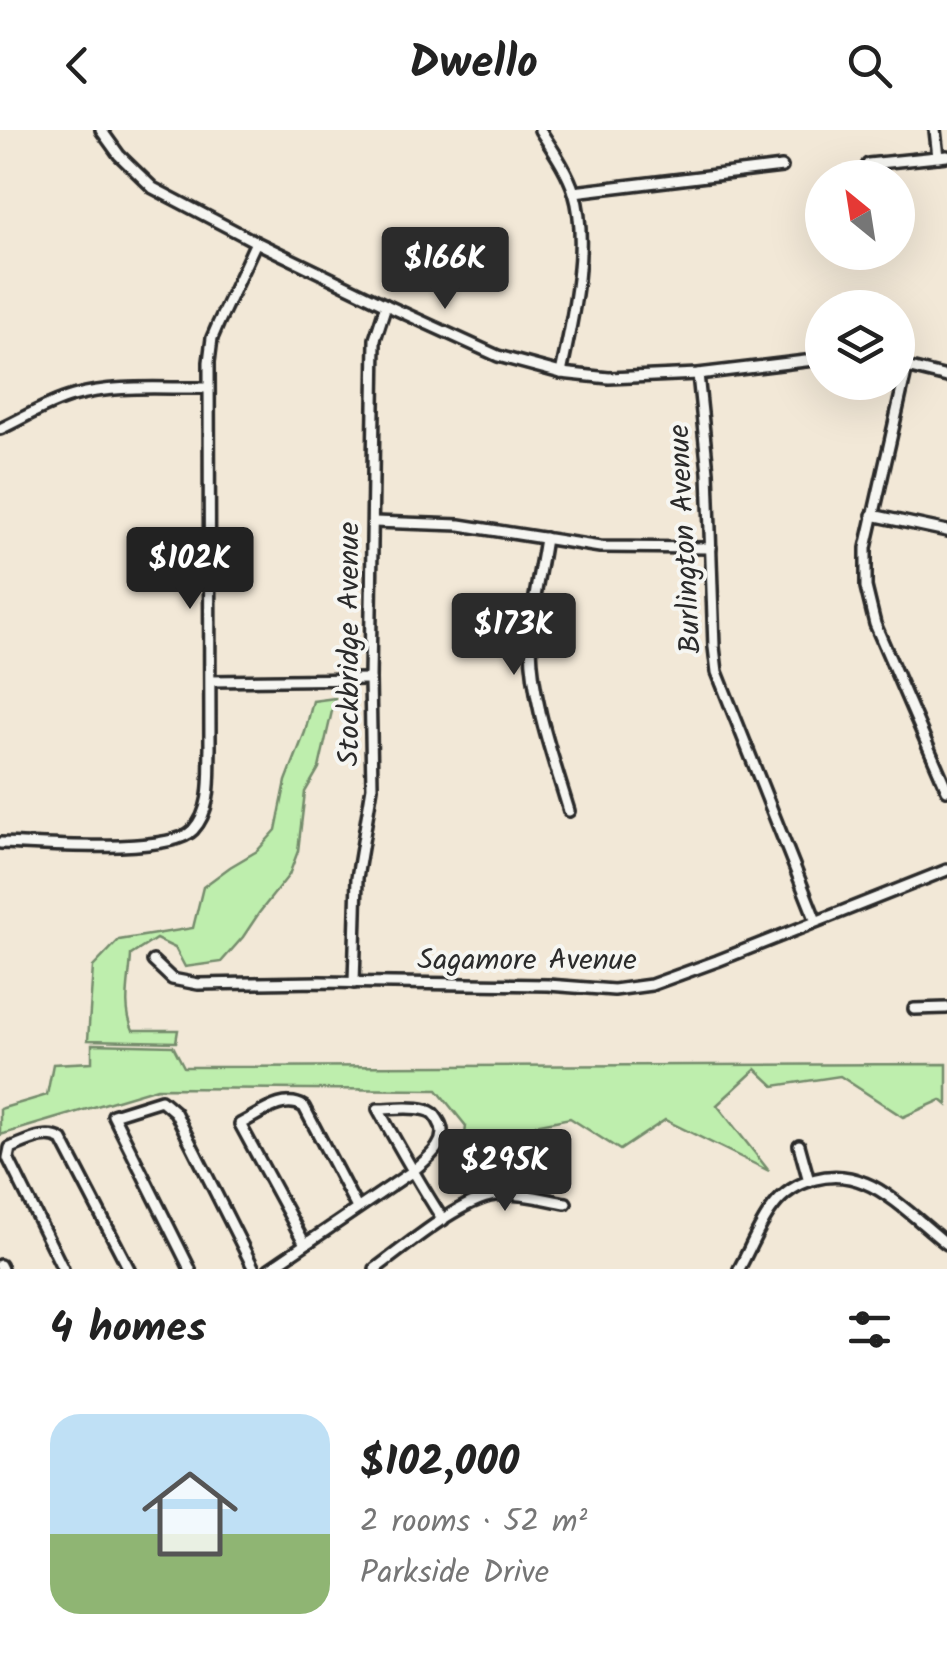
<!DOCTYPE html>
<html lang="en">
<head>
<meta charset="utf-8">
<style>
	:root { --surface:#fff; --page:#f6f6f6; --text:#222; --muted:#767676; --line:#e0e0e0; --accent:#2b2b2b }
	body { margin:0; font-family:Kalam,sans-serif; background:var(--page); color:var(--text); height:100vh; display:flex; flex-direction:column; font-size:38px; white-space:nowrap }
	* { box-sizing:border-box; margin:0 }
	p { font-size:32px; color:var(--muted) }
	.icon { flex:none; width:55px; height:55px; fill:none; stroke:currentColor; stroke-width:2; stroke-linecap:round; stroke-linejoin:round }
	.map { position:relative; height:1139px; overflow:hidden }
	.sheet { display:flex; flex-direction:column; background:var(--surface); flex:1 }
	.sheet>* { flex:none }
	.needle { width:65px; rotate:330deg }
	.controls { position:absolute; left:805px; top:30px; display:grid; gap:20px }
	.controls a { display:grid; place-items:center; width:110px; height:110px; border-radius:50%; background:var(--surface); box-shadow:0 10px 40px #0002; font-size:50px }
	.price { position:absolute; translate:-50% -85px; padding:0 22px; border-radius:10px; background:var(--accent); color:#fff; font-size:32px; line-height:65px; filter:drop-shadow(0 2px 5px #0008) }
	.price::after { content:''; position:absolute; left:50%; top:60px; width:30px; height:22px; margin-left:-15px; background:inherit; clip-path:polygon(0 0,100% 0,50% 100%) }
	.price.selected { background:#222; color:#fff }
	ul { padding:0; list-style:none }
	li { display:flex; align-items:center; gap:30px; height:250px; padding:0 50px }
	li+li { border-top:2px solid var(--line) }
	li span { display:grid; place-items:center; flex:none; width:280px; height:200px; border-radius:30px; color:#555 }
	li>.icon { margin-inline-start:auto }
	span .icon { width:120px; height:120px; fill:#fffc; stroke-width:1 }
	li b { font-size:42px }
	h2 { display:flex; justify-content:space-between; align-items:center; height:120px; padding:0 50px; font-size:42px }
	header { display:flex; justify-content:space-between; align-items:center; height:130px; padding:0 50px; background:var(--surface); font-size:45px; font-weight:600 }
	.map>svg:first-child { display:block }
	.green { fill:#beeead; stroke:#748c6c; stroke-width:2.5 }
	.lines { fill:none; stroke-linecap:round; stroke-linejoin:round }
	.street-casing { stroke:#2b2b2b; stroke-width:16 }
	.street { stroke:#f6f6f2; stroke-width:9 }
	.labels { text-anchor:middle; stroke-width:8; stroke-linejoin:round; paint-order:stroke }
	.street-label { font-size:30px; fill:#2b2b2b; stroke:#f6f6f2 }
</style>
</head>
<body>
<header><svg class="icon" aria-label="back" viewBox="0 0 24 24"><path d="M15 5l-7 7 7 7"/></svg>Dwello<svg class="icon" aria-label="search" viewBox="0 0 24 24"><circle cx="10" cy="10" r="6"/><path d="M15 15l6 6"/></svg></header>
<div class="map">
<svg width="947" height="1139" viewBox="0 0 947 1139">
	<rect width="100%" height="100%" fill="#f2e8d7"/>
	<filter id="ink" filterUnits="userSpaceOnUse"><feTurbulence type="fractalNoise" baseFrequency=".01" numOctaves="2"/><feDisplacementMap in="SourceGraphic" scale="20" xChannelSelector="R" yChannelSelector="G"/><feConvolveMatrix kernelMatrix="1 2 1 2 8 2 1 2 1" color-interpolation-filters="sRGB"/></filter>
	<g filter="url(#ink)">
		<g class="green">
			<path d="M335,568L319,638L305,662L298,721L289,745L259,783L243,807L221,832L185,837L175,818L156,809L131,825C130,850 122,876 133,900H178L176,912L88,910L93,837L119,810L193,798L203,757L230,737L257,721L276,700L286,651L305,602L313,571Z"/>
			<path d="M92,914L173,916L184,937L947,934V975L941,970L903,987L840,946L774,956L756,939L717,975L769,1041L665,990L620,1020L570,988L535,995L533,1044L462,1033L466,996L437,960L157,958L0,1005V979L47,965L53,934L92,932Z"/>
		</g>
		<g class="lines">
			<g class="street-casing">
				<g id="street">
					<path d="M101,0L119,25L153,58L256,112L386,175L498,226L561,243L609,248L698,244L822,229"/>
					<path d="M540,0C552,19 567,40 574,62C590,114 572,191 561,243"/>
					<path d="M935,0L938,27"/>
					<path d="M868,34L947,26"/>
					<path d="M574,62L782,37"/>
					<path d="M898,235L947,247"/>
					<path d="M907,237L866,418V457L875,494L947,660"/>
					<path d="M698,244L708,342L714,517L717,542L816,791"/>
					<path d="M0,299C24,288 47,273 73,266C116,254 163,259 208,258"/>
					<path d="M872,385L947,401"/>
					<path d="M374,392L460,395L600,417L711,418"/>
					<path d="M545,408C540,444 530,480 531,516C532,572 553,627 569,681"/>
					<path d="M211,551L370,549"/>
					<path d="M0,713C37,714 170,725 193,700C213,679 209,644 210,618L209,232L212,208L218,194L256,112"/>
					<path d="M153,831L172,849L198,854L320,852L548,855L614,860L651,855L717,831L947,740"/>
					<path d="M354,853L357,748L372,657L370,549L375,209L386,175"/>
					<path d="M914,879L947,878"/>
					<path d="M799,1015L809,1051"/>
					<path d="M305,1114L240,994C260,984 284,964 304,977L357,1078"/>
					<path d="M0,1135L2,1139"/>
					<path d="M63,1139L8,1028L10,1018C26,1012 46,1000 62,1010L129,1139"/>
					<path d="M190,1139L113,985L161,970L175,982L254,1139"/>
					<path d="M269,1139L413,1041C427,1029 452,1011 438,990C434,984 433,982 426,980C412,976 393,979 378,979C399,1017 420,1054 443,1090"/>
					<path d="M375,1139C405,1117 460,1070 495,1065C519,1062 543,1069 566,1073"/>
					<path d="M739,1139C750,1119 759,1095 773,1077C794,1049 833,1039 865,1053C891,1063 924,1096 947,1114"/>
				</g>
			</g>
			<use href="#street" class="street"/>
		</g>
	</g>
	<g class="labels">
		<g class="street-label">
			<text transform="translate(684 409) rotate(-93)" y="10">Burlington Avenue</text>
			<text transform="translate(348 514) rotate(-90)" y="10">Stockbridge Avenue</text>
			<text x="527" y="839">Sagamore Avenue</text>
		</g>
	</g>
</svg>
<div class="controls">
<a><svg class="needle" viewBox="-14 -14 28 28"><path d="M0-13l5 13h-10z" fill="#e53935"/><path d="M0 13l5-13h-10z" fill="#767676"/></svg></a>
<a><svg class="icon" aria-label="layers" viewBox="0 0 24 24"><path d="M12 4l9 5-9 5-9-5zM3 14l9 5 9-5"/></svg></a>
</div>
<b class="price" style="left:445px;top:182px">$166K</b>
<b class="price selected" style="left:190px;top:482px">$102K</b>
<b class="price" style="left:514px;top:548px">$173K</b>
<b class="price" style="left:505px;top:1084px">$295K</b>
</div>
<section class="sheet">
<h2>4 homes<svg class="icon" aria-label="filters" viewBox="0 0 24 24"><path d="M4 7h16M4 17h16"/><circle cx="9" cy="7" r="2"/><circle cx="15" cy="17" r="2"/></svg></h2>
<ul>
<li><span style="background:linear-gradient(#bfe0f5 60%,#8fb573 0)"><svg class="icon" aria-label="home" viewBox="0 0 24 24"><path d="M3 11l9-7 9 7M6 9v11h12V9"/></svg></span><div><b>$102,000</b><p>2 rooms · 52 m²</p><p>Parkside Drive</p></div></li>
</ul>
</section>
</body>
</html>
